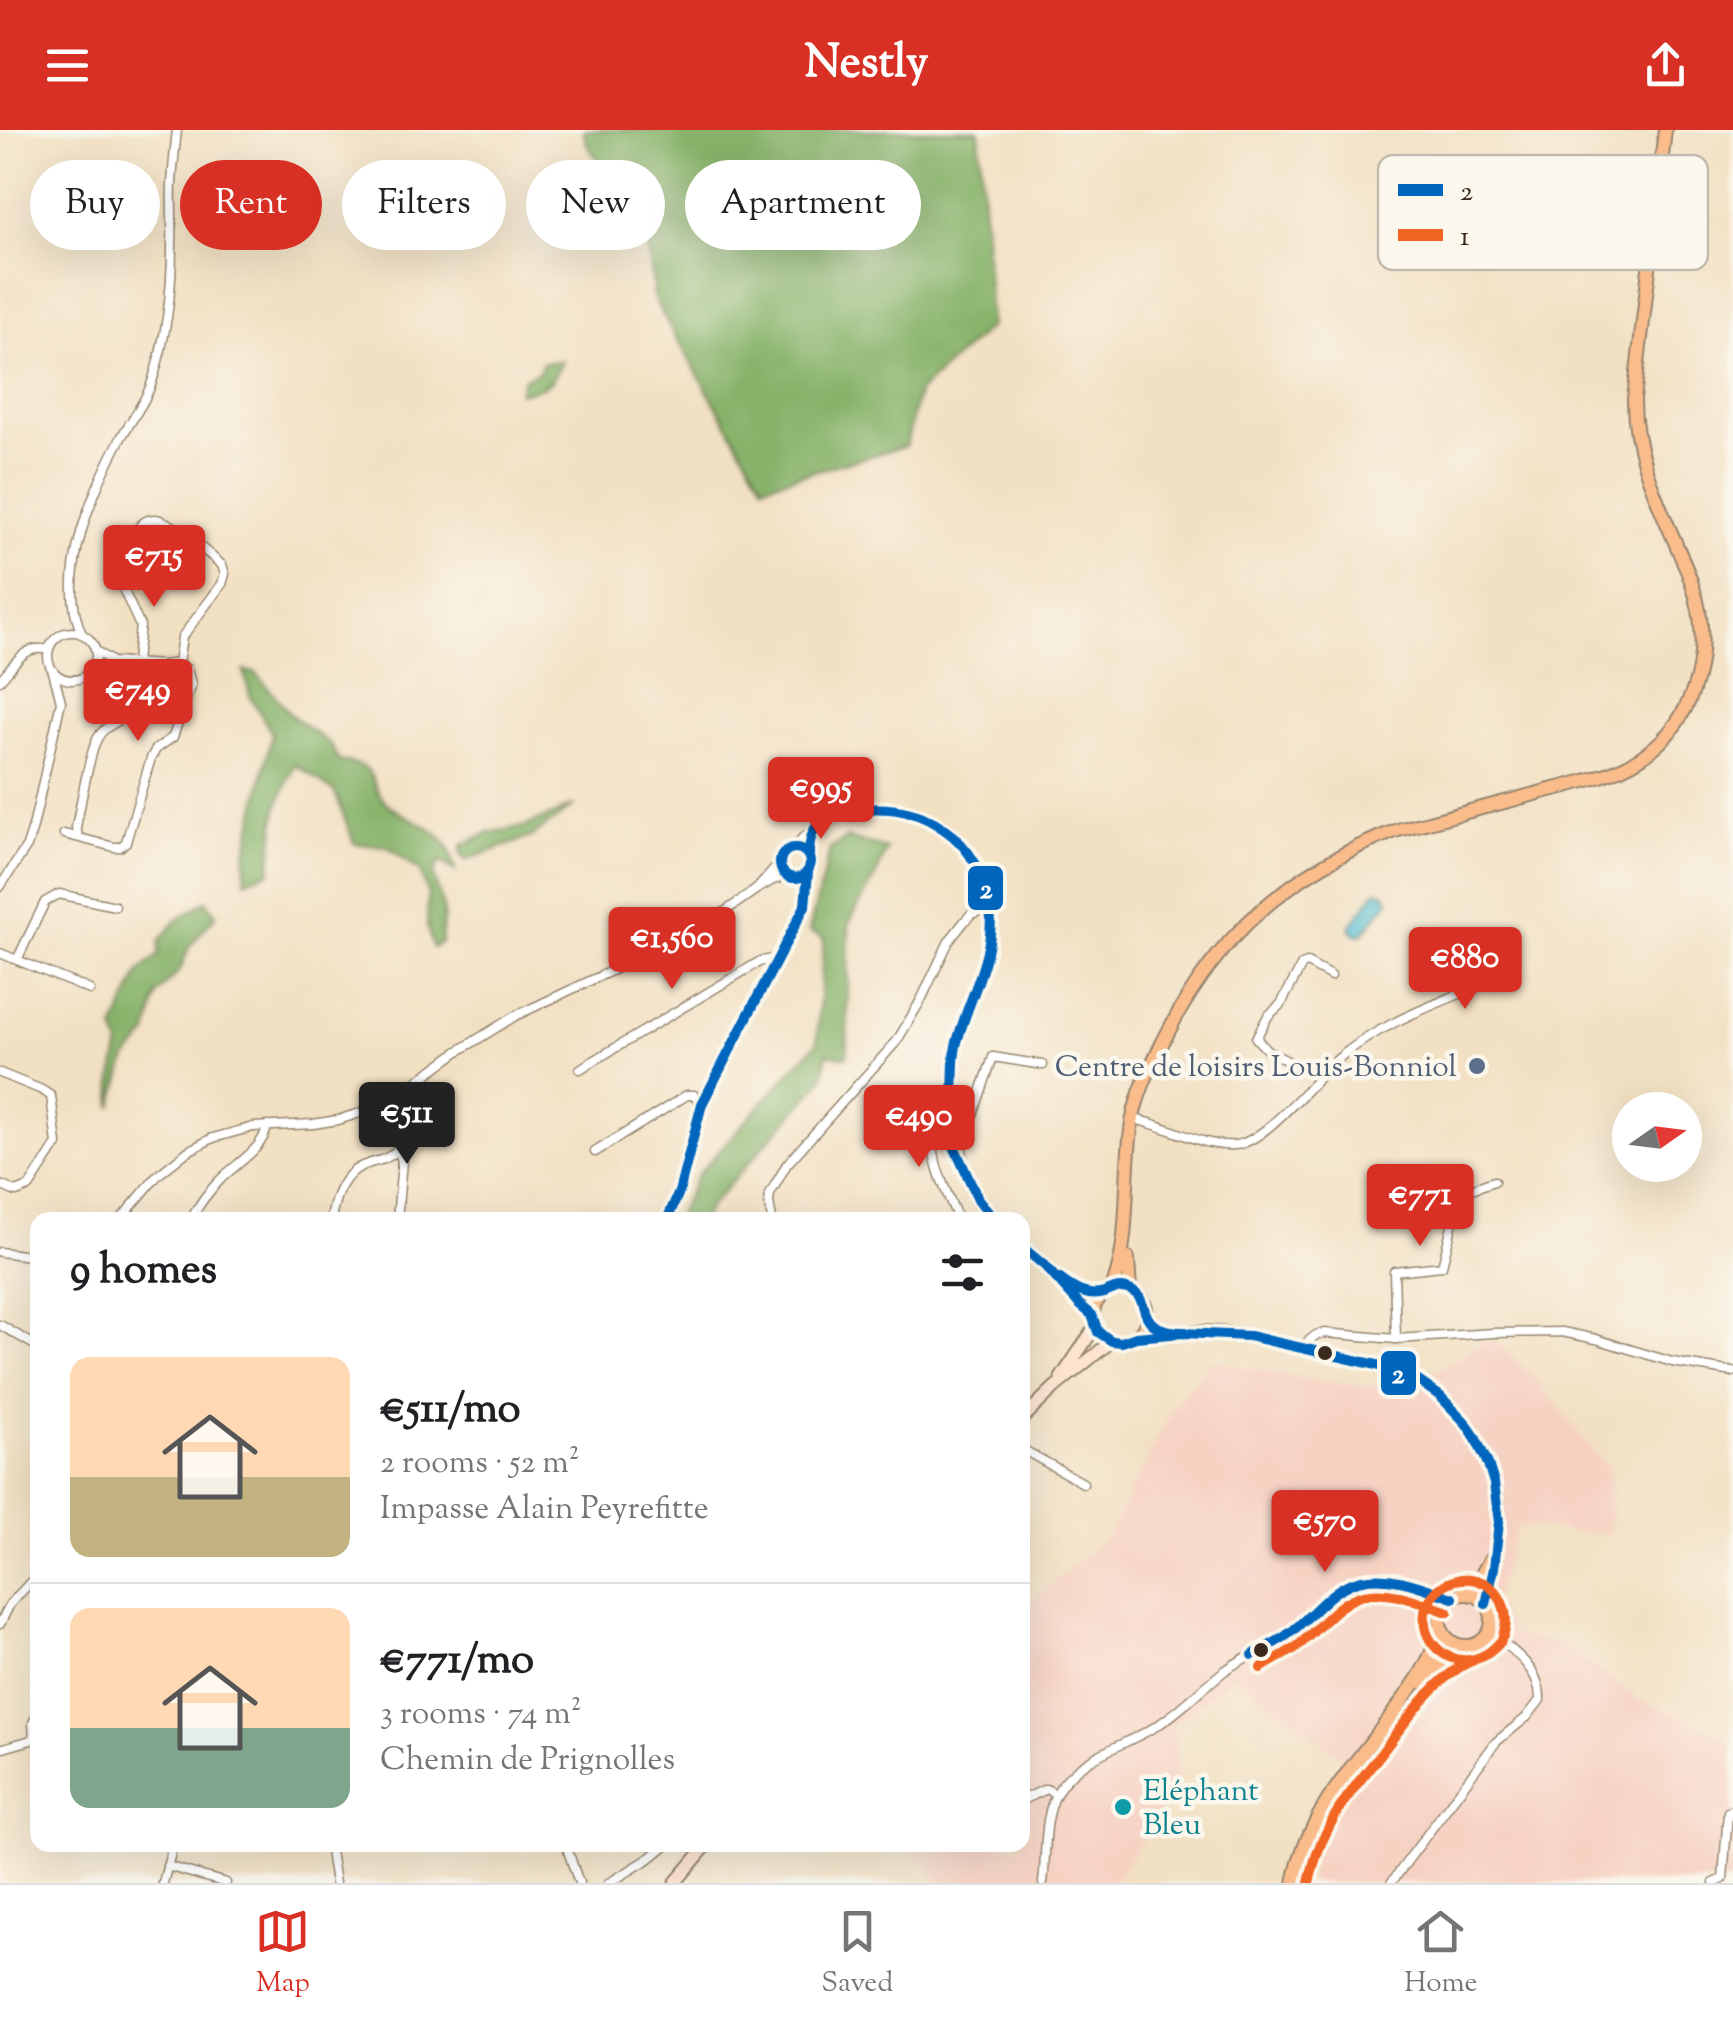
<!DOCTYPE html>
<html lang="en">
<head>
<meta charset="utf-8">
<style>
	:root { --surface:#fff; --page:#f2f2f2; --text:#202124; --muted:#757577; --line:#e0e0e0; --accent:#d93025 }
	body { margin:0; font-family:"Sorts Mill Goudy",serif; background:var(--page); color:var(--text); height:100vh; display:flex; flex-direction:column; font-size:38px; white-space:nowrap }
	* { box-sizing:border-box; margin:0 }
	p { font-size:32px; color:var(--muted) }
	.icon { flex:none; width:55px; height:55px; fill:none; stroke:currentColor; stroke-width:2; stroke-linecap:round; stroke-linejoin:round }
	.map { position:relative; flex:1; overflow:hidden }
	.side { position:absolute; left:30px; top:1082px; width:1000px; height:640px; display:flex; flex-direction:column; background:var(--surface); border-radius:20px; box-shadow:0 10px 40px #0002 }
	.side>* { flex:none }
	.guide { position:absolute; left:30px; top:30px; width:1000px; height:90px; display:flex; gap:20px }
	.needle { width:65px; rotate:76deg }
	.fabs { position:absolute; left:1612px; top:962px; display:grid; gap:20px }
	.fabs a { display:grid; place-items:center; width:90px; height:90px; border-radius:50%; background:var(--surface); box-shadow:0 10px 40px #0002; font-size:50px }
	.price { position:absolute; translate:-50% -85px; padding:0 22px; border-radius:10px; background:var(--accent); color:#fff; font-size:32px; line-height:65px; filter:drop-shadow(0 2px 5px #0008) }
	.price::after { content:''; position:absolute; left:50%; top:60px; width:30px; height:22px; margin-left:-15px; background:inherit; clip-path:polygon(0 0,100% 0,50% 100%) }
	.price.on { background:#222; color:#fff }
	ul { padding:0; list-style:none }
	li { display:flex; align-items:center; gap:30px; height:250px; padding:0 40px }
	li+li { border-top:2px solid var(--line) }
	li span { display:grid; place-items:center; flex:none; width:280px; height:200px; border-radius:20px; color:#555 }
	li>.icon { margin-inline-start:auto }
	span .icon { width:120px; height:120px; fill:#fffc; stroke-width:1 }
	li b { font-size:42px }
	h2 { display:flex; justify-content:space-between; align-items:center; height:120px; padding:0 40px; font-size:42px }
	.chip { padding:0 35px; border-radius:45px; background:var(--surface); box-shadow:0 10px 40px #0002; font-size:35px; line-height:90px }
	.chip.on { background:var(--accent); color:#fff }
	header { display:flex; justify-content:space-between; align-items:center; height:130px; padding:0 40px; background:var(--accent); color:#fff; font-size:45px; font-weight:800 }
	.dock { display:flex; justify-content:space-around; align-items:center; height:140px; border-top:2px solid var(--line); background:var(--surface); font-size:28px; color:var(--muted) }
	.dock a { display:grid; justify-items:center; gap:5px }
	.dock .on { color:var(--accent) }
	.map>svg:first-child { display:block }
	.built { fill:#f6d2c3 }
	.forest { fill:#86b269; stroke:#606e44; stroke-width:2.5 }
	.water { fill:#52bcce; stroke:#467376; stroke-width:2.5 }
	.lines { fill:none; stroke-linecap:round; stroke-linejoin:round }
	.street-casing { stroke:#968570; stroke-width:11 }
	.secondary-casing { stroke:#968570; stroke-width:15 }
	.primary-casing { stroke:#968570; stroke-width:16 }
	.street { stroke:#fff; stroke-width:8 }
	.secondary { stroke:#fde4d1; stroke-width:11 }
	.primary { stroke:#fabc8b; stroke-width:12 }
	.bus-1-casing { stroke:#fbf7ec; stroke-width:18 }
	.bus-2-casing { stroke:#fbf7ec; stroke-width:18 }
	.bus-1 { stroke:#0065bd; stroke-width:10 }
	.bus-2 { stroke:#f26522; stroke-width:10 }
	.service-dot { fill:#5c6f8a; stroke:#fbf7ec; stroke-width:4 }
	.bus-dot { fill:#3b2a1e; stroke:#fbf7ec; stroke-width:4 }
	.culture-dot { fill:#0f9aa8; stroke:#fbf7ec; stroke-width:4 }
	.labels { text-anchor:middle; stroke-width:9; stroke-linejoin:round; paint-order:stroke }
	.service-label { font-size:30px; fill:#4e5e75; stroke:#fbf7ec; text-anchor:end }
	.culture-label { font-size:30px; fill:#0d838f; stroke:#fbf7ec; text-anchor:start }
	.key { fill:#fbf7ec; stroke:#c1baae; stroke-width:2.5 }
	.key-label { font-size:28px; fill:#3b2a1e }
	.line-badge { stroke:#fbf7ec; stroke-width:4 }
	.badge-label { font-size:28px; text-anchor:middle; font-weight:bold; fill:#fff }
</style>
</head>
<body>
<header><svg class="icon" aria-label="menu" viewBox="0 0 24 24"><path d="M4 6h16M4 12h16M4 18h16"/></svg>Nestly<svg class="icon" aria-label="share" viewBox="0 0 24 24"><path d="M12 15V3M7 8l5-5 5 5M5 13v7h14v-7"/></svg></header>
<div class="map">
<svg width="1733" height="1753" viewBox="0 0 1733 1753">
	<rect width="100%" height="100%" fill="#fbf7ec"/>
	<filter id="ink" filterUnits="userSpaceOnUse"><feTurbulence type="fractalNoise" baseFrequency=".01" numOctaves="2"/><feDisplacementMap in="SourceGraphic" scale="20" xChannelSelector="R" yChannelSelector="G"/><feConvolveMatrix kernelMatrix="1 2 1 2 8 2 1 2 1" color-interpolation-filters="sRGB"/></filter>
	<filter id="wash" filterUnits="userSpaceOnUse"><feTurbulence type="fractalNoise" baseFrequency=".0048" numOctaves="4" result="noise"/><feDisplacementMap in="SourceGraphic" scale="40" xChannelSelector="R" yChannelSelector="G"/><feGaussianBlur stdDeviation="2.25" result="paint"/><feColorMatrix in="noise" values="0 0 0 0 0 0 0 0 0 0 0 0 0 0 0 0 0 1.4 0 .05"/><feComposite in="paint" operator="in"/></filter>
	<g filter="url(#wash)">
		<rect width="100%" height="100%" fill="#f2e0c2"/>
		<path class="built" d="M1494,1208L1538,1252L1608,1339L1611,1363L1609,1405L1517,1396L1494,1470L1514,1504L1571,1519L1639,1570L1689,1588L1727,1611L1733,1621V1711L1730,1751L1727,1753H1311L1315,1718L1324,1697L1348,1663L1343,1629L1234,1545L1173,1596L1179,1644L1158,1686L1113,1753H932L938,1747L907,1717L911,1715H1022L1023,1479L1108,1405L1175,1276L1211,1230L1330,1253L1394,1258L1446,1236L1484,1211Z"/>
		<g class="forest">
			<path d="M583,0H979L990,196L918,262L906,316L763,355L655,171L646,102L587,14Z"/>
			<path d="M562,231C552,257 545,257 519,263L524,248L539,242L543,233Z"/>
			<path d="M244,541L256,543L291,585L331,615L338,631C385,635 364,655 389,675C406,689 430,694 444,711C451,718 453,732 455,741L440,731L433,744L444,781L441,812L433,818L427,797L428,764L420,741L388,717L354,713L335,662L295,634L277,677L270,741L245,751L246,724L272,604L250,565Z"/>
			<path d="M575,675L531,707L466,730L461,725L462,715L489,703L527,696Z"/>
			<path d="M847,708L887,719L876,745L849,793L847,927L827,923L823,950L710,1076L702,1090H675L698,1044L817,913L824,808L809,801L830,719Z"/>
			<path d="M206,771L216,785L189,817L180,840L157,864L148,904L127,928L112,977L113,948L120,915L114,900L140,841L159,825V812L176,791Z"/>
		</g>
		<path class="water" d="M1377,760L1385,763L1389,769L1388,772L1362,804L1357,805L1351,800V795Z"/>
	</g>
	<g filter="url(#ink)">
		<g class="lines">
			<g class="street-casing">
				<g id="street">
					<circle cx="72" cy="526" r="24"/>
					<path d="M82,504C55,444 93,360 122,306C132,289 146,271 152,252C166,209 172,161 172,116C173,95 171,74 172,54C173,36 175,18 177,0"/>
					<path d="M0,550C14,535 25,513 48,520"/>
					<path d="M64,704L114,717H120L126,712L151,628L156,619L173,607L191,554L187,539L178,533L163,535L112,532L96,521"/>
					<path d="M78,706L76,697C81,674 88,628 97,609C106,591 124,595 131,574L140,496L124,461L136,401C141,394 145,389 155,389C171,389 208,424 222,435L225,444L222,454L182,507L178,533"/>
					<circle cx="795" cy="733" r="15"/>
					<path d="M793,718C817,691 843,679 879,679C908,680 933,690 955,709C1049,792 925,898 956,991"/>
					<path d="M780,733L757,759L775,749L788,747"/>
					<path d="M0,757L27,716L33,697L61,571L53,542"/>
					<path d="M0,823L90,860"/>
					<path d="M17,830L45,772L59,764L115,776"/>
					<path d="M580,939L759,832L779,827"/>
					<path d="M0,943L42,960L51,966L57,1014L29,1057L16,1062L0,1055"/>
					<path d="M1317,947L1267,920L1256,908L1268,886L1281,874L1302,835L1307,833L1331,846"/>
					<path d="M1132,989C1167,994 1201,1018 1235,1015C1265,1013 1314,949 1339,928C1381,893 1432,876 1481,855"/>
					<circle cx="953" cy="1001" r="11"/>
					<path d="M962,995L973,985L993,927L1043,935"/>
					<path d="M942,1005L934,1009C930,1032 950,1068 958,1090"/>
					<path d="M960,1010C965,1040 973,1067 994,1090"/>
					<path d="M595,1022L687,965H694L702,974"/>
					<path d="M120,1090L158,1045L188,1021L213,1008L253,997L313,994L338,990L363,982L396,967L457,922L515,886L690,804L710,792L757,759"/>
					<path d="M191,1090C198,1075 208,1062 220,1050C235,1034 264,1019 267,996"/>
					<path d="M331,1090C334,1071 339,1053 355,1040C363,1034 375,1032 384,1029C411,1017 407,988 396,967"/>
					<path d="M397,1090L402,1031L398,1020"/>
					<path d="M667,1090C687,1054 688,1012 702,974L805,776L808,742"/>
					<path d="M772,1090L769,1073L770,1064L787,1034L897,911L921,870L949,811L964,792L971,784L991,778"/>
					<path d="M1022,1117L1074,1160L1102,1165"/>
					<path d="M0,1122L38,1127"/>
					<path d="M1061,1155L1079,1174L1092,1185"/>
					<path d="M0,1195L38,1217"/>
					<path d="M1396,1209L1394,1141L1442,1136L1460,1063L1494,1051"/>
					<path d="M1302,1216L1316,1205L1324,1203L1396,1209L1494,1203L1562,1202L1596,1209L1672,1232L1733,1242"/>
					<path d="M1022,1319L1083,1353"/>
					<path d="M1429,1460L1441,1481"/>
					<path d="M0,1494L10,1474L38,1444"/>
					<path d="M34,1609L33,1593L38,1582"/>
					<path d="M0,1619L38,1608"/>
					<path d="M1022,1670L1046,1659L1056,1664"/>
					<path d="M329,1715L335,1753"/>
					<path d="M566,1715L579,1753"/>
					<path d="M167,1736L226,1753"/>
					<path d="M163,1753L173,1715"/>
					<path d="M609,1753L650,1728L666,1715"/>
					<path d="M1043,1753C1047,1721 1042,1683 1061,1656C1083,1625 1127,1615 1158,1595C1182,1580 1201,1559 1223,1542C1244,1526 1269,1518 1289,1503C1312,1485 1327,1459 1356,1452C1390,1443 1421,1457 1453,1468"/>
					<path d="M1391,1753L1496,1612L1527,1587L1540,1570C1541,1538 1512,1520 1489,1502"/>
					<path d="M1714,1753L1723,1749L1728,1682L1733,1680"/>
				</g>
			</g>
			<g class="secondary-casing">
				<g id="secondary">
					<path d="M1061,1248L1095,1197"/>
					<path d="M1022,1289L1055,1257L1112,1211"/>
					<path d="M675,1753L707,1715"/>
				</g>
			</g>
			<g class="primary-casing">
				<g id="primary">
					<path d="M1128,1128L1130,1160"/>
					<circle cx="1120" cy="1185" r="27"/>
					<path d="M1112,1159C1132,1107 1123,1048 1132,993C1137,963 1151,935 1165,908C1216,806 1291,740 1398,700C1445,688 1492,675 1539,663C1573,654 1610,647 1640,628C1700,589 1714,514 1691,451C1669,392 1633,333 1634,269L1665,0"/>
					<path d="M1136,1207C1159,1206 1181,1202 1204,1202C1248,1203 1290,1215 1332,1225C1356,1231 1382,1235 1406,1245C1454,1266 1489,1317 1497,1368C1503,1404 1492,1440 1486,1474"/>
					<path d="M1462,1464L1475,1457L1490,1430"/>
					<circle cx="1466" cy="1490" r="26"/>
					<path d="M1420,1552L1448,1526L1467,1517"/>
					<path d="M1294,1753C1307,1684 1351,1639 1392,1585C1412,1558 1434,1529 1440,1496"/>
				</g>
			</g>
			<use href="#street" class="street"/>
			<use href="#secondary" class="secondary"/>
			<use href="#primary" class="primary"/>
			<g class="bus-1-casing">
				<g id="bus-1">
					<circle cx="795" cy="733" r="15"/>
					<path d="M809,726C809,716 810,705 816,697C834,675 887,676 911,683C923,686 935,693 945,700C970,717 986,747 990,777C996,827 967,870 956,916C952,934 955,952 952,970C951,977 948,984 947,992"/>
					<path d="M952,1012L978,1069L994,1090"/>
					<path d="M667,1090L679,1062L702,974L805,776L808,742"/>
					<path d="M1022,1117L1045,1136L1079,1174L1092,1185L1098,1202L1112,1211L1122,1212L1136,1207L1183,1203L1249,1206L1377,1235L1417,1250L1440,1266L1465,1292L1474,1305L1488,1334L1494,1353L1499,1392L1494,1438L1486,1474"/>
					<path d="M1060,1149C1073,1159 1087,1168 1104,1163C1113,1160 1118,1156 1127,1159C1157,1168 1127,1201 1186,1202"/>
					<path d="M1253,1525C1264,1518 1276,1513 1287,1505C1312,1488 1330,1456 1362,1450C1393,1444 1424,1458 1453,1468"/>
				</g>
			</g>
			<g class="bus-2-casing">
				<g id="bus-2">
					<path d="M1501,1511C1458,1563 1396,1498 1439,1459C1449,1450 1463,1447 1476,1450C1501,1457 1511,1483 1503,1506"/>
					<path d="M1261,1538C1272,1531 1284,1525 1295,1518C1317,1502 1336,1471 1364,1465C1392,1459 1422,1473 1448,1482"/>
					<path d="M1309,1753C1313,1735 1318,1717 1327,1701C1339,1675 1359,1652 1376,1630C1401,1599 1436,1544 1474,1530"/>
				</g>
			</g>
			<use href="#bus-1" class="bus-1"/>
			<use href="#bus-2" class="bus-2"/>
		</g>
	</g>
	<circle class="service-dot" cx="1477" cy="936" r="10"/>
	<g class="bus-dot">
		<circle cx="1325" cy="1223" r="9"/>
		<circle cx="1261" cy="1520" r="9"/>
	</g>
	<circle class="culture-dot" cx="1123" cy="1677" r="10"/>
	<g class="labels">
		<g class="service-label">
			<text x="1457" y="946">Centre de loisirs Louis-Bonniol</text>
		</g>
		<g class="culture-label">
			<text x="1143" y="1670">Eléphant<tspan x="1143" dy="34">Bleu</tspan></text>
		</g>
	</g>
	<rect x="1378" y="25" width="330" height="115" rx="15" class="key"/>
	<rect x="1398" y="54" width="45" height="12" fill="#0065bd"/>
	<rect x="1398" y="99" width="45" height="12" fill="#f26522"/>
	<g class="key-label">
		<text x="1460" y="70">2</text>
		<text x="1460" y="115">1</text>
	</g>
	<g class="line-badge">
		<rect x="966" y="734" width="39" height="48" rx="10" fill="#0065bd"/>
		<rect x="1379" y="1219" width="39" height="48" rx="10" fill="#0065bd"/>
	</g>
	<g class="badge-label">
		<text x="986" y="768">2</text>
		<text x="1398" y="1253">2</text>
	</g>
</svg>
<div class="fabs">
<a><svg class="needle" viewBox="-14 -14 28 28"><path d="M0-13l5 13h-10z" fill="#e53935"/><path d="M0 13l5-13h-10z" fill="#757577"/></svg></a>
</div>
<b class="price" style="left:154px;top:480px">€715</b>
<b class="price" style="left:138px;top:614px">€749</b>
<b class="price" style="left:821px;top:712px">€995</b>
<b class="price" style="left:672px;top:862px">€1,560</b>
<b class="price" style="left:1465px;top:882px">€880</b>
<b class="price on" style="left:407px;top:1037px">€511</b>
<b class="price" style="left:919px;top:1040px">€490</b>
<b class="price" style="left:1420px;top:1119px">€771</b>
<b class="price" style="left:1325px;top:1445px">€570</b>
<div class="guide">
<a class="chip">Buy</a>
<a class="chip on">Rent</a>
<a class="chip">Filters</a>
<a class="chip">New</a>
<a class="chip">Apartment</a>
</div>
<section class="side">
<h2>9 homes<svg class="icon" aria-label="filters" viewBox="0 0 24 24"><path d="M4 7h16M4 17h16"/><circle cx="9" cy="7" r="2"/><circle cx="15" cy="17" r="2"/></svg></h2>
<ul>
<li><span style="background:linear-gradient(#ffd9b3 60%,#c2b280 0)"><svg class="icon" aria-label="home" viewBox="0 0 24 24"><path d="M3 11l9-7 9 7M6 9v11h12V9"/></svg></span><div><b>€511/mo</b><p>2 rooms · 52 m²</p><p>Impasse Alain Peyrefitte</p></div></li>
<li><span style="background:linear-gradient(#ffd9b3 60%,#7fa58c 0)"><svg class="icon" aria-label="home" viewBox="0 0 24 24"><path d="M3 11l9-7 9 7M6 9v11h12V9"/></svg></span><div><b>€771/mo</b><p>3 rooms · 74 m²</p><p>Chemin de Prignolles</p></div></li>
</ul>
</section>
</div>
<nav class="dock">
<a class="on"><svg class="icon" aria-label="map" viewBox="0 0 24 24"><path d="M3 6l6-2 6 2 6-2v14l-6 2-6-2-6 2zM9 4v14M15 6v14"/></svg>Map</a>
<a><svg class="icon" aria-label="saved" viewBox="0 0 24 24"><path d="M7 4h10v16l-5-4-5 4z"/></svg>Saved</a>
<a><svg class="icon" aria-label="home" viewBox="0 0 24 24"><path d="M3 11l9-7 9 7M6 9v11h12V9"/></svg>Home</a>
</nav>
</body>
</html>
